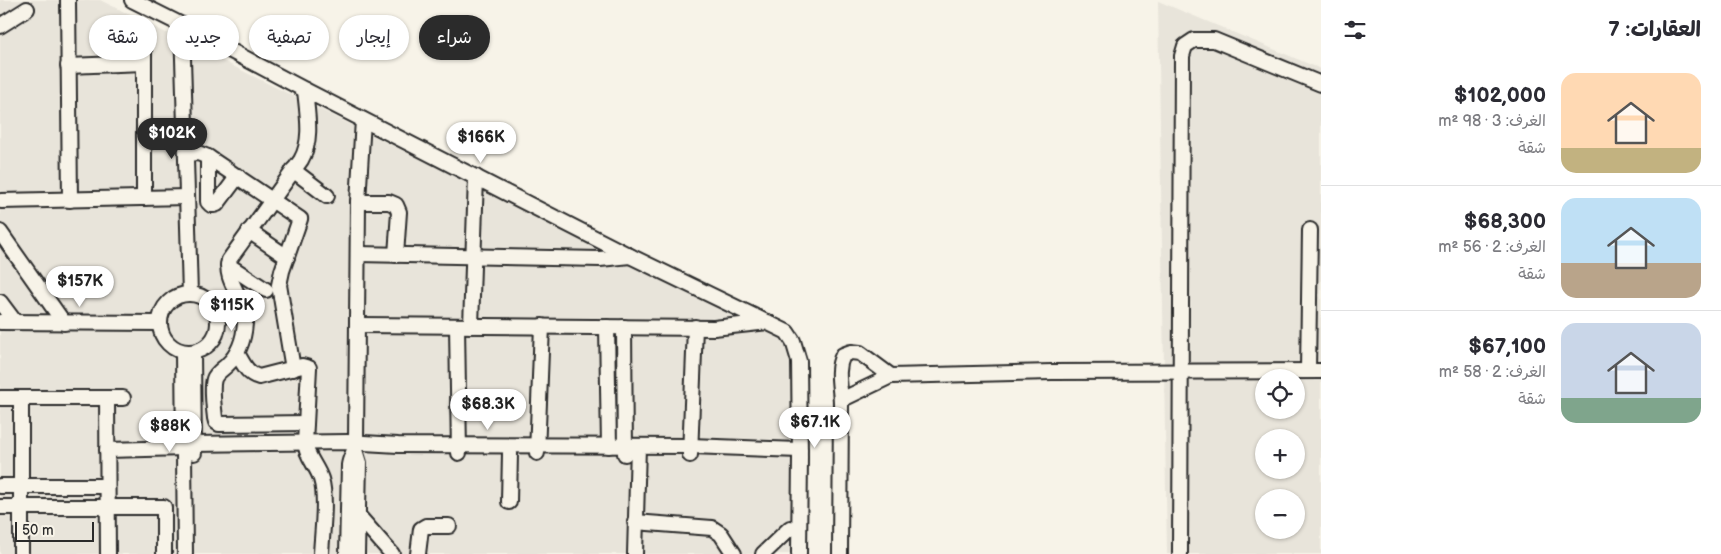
<!DOCTYPE html>
<html lang="ar">
<head>
<meta charset="utf-8">
<style>
	:root { --surface:#fff; --page:#f7f7f7; --text:#2b2b33; --muted:#7c7c81; --line:#e1e1e2; --accent:#2b2b2b }
	body { margin:0; font-family:"Balsamiq Sans","Playpen Sans Arabic",sans-serif; background:var(--page); color:var(--text); direction:rtl; height:100vh; display:flex; flex-direction:column; font-size:19px; white-space:nowrap }
	* { box-sizing:border-box; margin:0 }
	p { font-size:16px; color:var(--muted) }
	.icon { flex:none; width:28px; height:28px; fill:none; stroke:currentColor; stroke-width:2; stroke-linecap:round; stroke-linejoin:round }
	.map { position:relative; flex:1; overflow:hidden; direction:ltr }
	.sheet { display:flex; flex-direction:column; background:var(--surface); width:400px }
	.sheet>* { flex:none }
	.banner { position:absolute; left:15px; top:15px; width:475px; height:45px; direction:rtl; display:flex; gap:10px }
	.controls { position:absolute; left:1255px; top:369px; display:grid; gap:10px }
	.controls a { display:grid; place-items:center; width:50px; height:50px; border-radius:50%; background:var(--surface); box-shadow:0 1px 4px #0004; font-size:25px }
	.scale { position:absolute; left:15px; bottom:12px; width:79px; box-sizing:border-box; padding-left:5px; border:2px solid #2b2b2b; border-top:0; font-size:14px; line-height:18px; white-space:nowrap; color:#2b2b2b; -webkit-text-stroke:4px #f7f3e8; paint-order:stroke }
	.price { position:absolute; translate:-50% -42px; padding:0 11px; border-radius:18px; background:#fff; color:#222; font-size:16px; line-height:32px; filter:drop-shadow(0 1px 2px #0008) }
	.price::after { content:''; position:absolute; left:50%; top:30px; width:15px; height:11px; margin-left:-8px; background:inherit; clip-path:polygon(0 0,100% 0,50% 100%) }
	.price.active { background:var(--accent); color:#fff }
	ul { padding:0; list-style:none }
	li { display:flex; align-items:center; gap:15px; height:125px; padding:0 20px }
	li+li { border-top:1px solid var(--line) }
	li span { display:grid; place-items:center; flex:none; width:140px; height:100px; border-radius:15px; color:#555 }
	li>.icon { margin-inline-start:auto }
	span .icon { width:60px; height:60px; fill:#fffc; stroke-width:1 }
	li b { font-size:21px }
	h2 { display:flex; justify-content:space-between; align-items:center; height:60px; padding:0 20px; font-size:21px }
	.pill { padding:0 18px; border-radius:22px; background:var(--surface); box-shadow:0 1px 4px #0004; font-size:18px; line-height:45px }
	.pill.active { background:var(--accent); color:#fff }
	main { display:flex; flex:1; min-height:0 }
	.map>svg:first-child { display:block }
	.built { fill:#e8e4da; fill-rule:evenodd }
	.lines { fill:none; stroke-linecap:round; stroke-linejoin:round }
	.minor-casing { stroke:#2b2b2b; stroke-width:18 }
	.minor { stroke:#f7f3e8; stroke-width:14 }
</style>
</head>
<body>
<main>
<section class="sheet">
<h2>العقارات: 7<svg class="icon" aria-label="filters" viewBox="0 0 24 24"><path d="M4 7h16M4 17h16"/><circle cx="9" cy="7" r="2"/><circle cx="15" cy="17" r="2"/></svg></h2>
<ul>
<li><span style="background:linear-gradient(#ffd9b3 75%,#c2b280 0)"><svg class="icon" aria-label="home" viewBox="0 0 24 24"><path d="M3 11l9-7 9 7M6 9v11h12V9"/></svg></span><div><b>$102,000</b><p>الغرف: 3 · 98 m²</p><p>شقة</p></div></li>
<li><span style="background:linear-gradient(#bfe0f5 65%,#b9a48a 0)"><svg class="icon" aria-label="home" viewBox="0 0 24 24"><path d="M3 11l9-7 9 7M6 9v11h12V9"/></svg></span><div><b>$68,300</b><p>الغرف: 2 · 56 m²</p><p>شقة</p></div></li>
<li><span style="background:linear-gradient(#c9d6e8 75%,#7fa58c 0)"><svg class="icon" aria-label="home" viewBox="0 0 24 24"><path d="M3 11l9-7 9 7M6 9v11h12V9"/></svg></span><div><b>$67,100</b><p>الغرف: 2 · 58 m²</p><p>شقة</p></div></li>
</ul>
</section>
<div class="map">
<svg width="1321" height="554" viewBox="0 0 1321 554">
	<rect width="100%" height="100%" fill="#f7f3e8"/>
	<filter id="ink" filterUnits="userSpaceOnUse"><feTurbulence type="fractalNoise" baseFrequency=".02" numOctaves="2"/><feDisplacementMap in="SourceGraphic" scale="10" xChannelSelector="R" yChannelSelector="G"/><feConvolveMatrix kernelMatrix="1 2 1 2 8 2 1 2 1" color-interpolation-filters="sRGB"/></filter>
	<g filter="url(#ink)">
		<g class="built">
			<path d="M0,0H100L798,347L796,554H0Z"/>
			<path d="M1158,1L1321,69V554H1167ZM1264,378H1296V410H1264ZM1264,438H1296V470H1264ZM1264,498H1296V530H1264Z"/>
		</g>
		<g class="lines">
			<g class="minor-casing">
				<g id="minor">
					<path d="M68,0L70,200"/>
					<path d="M132,0L182,25L305,90L630,256L787,332L793,341L799,361L800,457L799,554"/>
					<path d="M182,25L190,294"/>
					<path d="M0,26L27,9"/>
					<path d="M144,34V198"/>
					<path d="M68,66L144,63"/>
					<path d="M305,90C307,113 313,139 301,160L229,260C224,283 246,297 245,323C244,339 239,354 227,365C223,369 216,373 214,379C211,388 214,408 215,418L216,422L219,424L306,423"/>
					<path d="M186,154L198,153L208,157L300,219L282,271L279,285L293,369"/>
					<path d="M208,157V202L211,205H214L217,204L238,176"/>
					<path d="M293,170L327,196"/>
					<path d="M1,201L187,197"/>
					<path d="M358,202H389L396,205L399,212L396,255"/>
					<path d="M249,231L287,257"/>
					<path d="M0,232L64,323"/>
					<path d="M358,254L600,259L630,256"/>
					<path d="M228,265L266,290"/>
					<circle cx="189" cy="323" r="29"/>
					<path d="M0,302L15,322"/>
					<path d="M0,322L160,323"/>
					<path d="M358,325L714,328L768,322"/>
					<path d="M457,326L459,453"/>
					<path d="M471,326L476,177"/>
					<path d="M607,327L609,446"/>
					<path d="M624,327L625,454"/>
					<path d="M183,352L185,554"/>
					<path d="M193,352L194,453"/>
					<path d="M237,353C243,363 247,374 259,377L302,366L309,368L305,443C306,456 317,466 321,479C327,498 322,533 321,554"/>
					<path d="M1308,371L1310,230"/>
					<path d="M0,398H123"/>
					<path d="M107,398L108,554"/>
					<path d="M841,400L891,376L1052,372L1321,371"/>
					<path d="M107,450L185,448L194,444L347,442L398,445L691,446L800,450"/>
					<path d="M355,450L359,463L357,554"/>
					<path d="M537,453L542,326"/>
					<path d="M690,455L695,327"/>
					<path d="M0,486H107"/>
					<path d="M509,502L510,453"/>
					<path d="M0,507H164V554"/>
					<path d="M356,513L392,554"/>
					<path d="M635,522L712,528L721,534L734,554"/>
					<path d="M21,554V398"/>
					<path d="M347,554L349,465C350,457 355,451 356,442L358,202L363,120"/>
					<path d="M418,554L421,529L426,526H449"/>
					<path d="M635,554L638,446"/>
					<path d="M763,554L790,528"/>
					<path d="M840,554C840,504 841,454 841,404C841,387 835,371 843,355L851,352L860,353L891,376"/>
					<path d="M1180,554L1182,56L1185,46L1194,40H1214L1321,84"/>
				</g>
			</g>
			<use href="#minor" class="minor"/>
		</g>
	</g>
</svg>
<div class="controls">
<a><svg class="icon" aria-label="locate" viewBox="0 0 24 24"><circle cx="12" cy="12" r="6"/><path d="M12 2v4M12 18v4M2 12h4M18 12h4"/></svg></a>
<a>+</a>
<a>−</a>
</div>
<div class="scale">50 m</div>
<b class="price active" style="left:172px;top:160px">$102K</b>
<b class="price" style="left:481px;top:164px">$166K</b>
<b class="price" style="left:80px;top:308px">$157K</b>
<b class="price" style="left:232px;top:332px">$115K</b>
<b class="price" style="left:488px;top:431px">$68.3K</b>
<b class="price" style="left:815px;top:449px">$67.1K</b>
<b class="price" style="left:170px;top:453px">$88K</b>
<div class="banner">
<a class="pill active">شراء</a>
<a class="pill">إيجار</a>
<a class="pill">تصفية</a>
<a class="pill">جديد</a>
<a class="pill">شقة</a>
</div>
</div>
</main>
</body>
</html>
